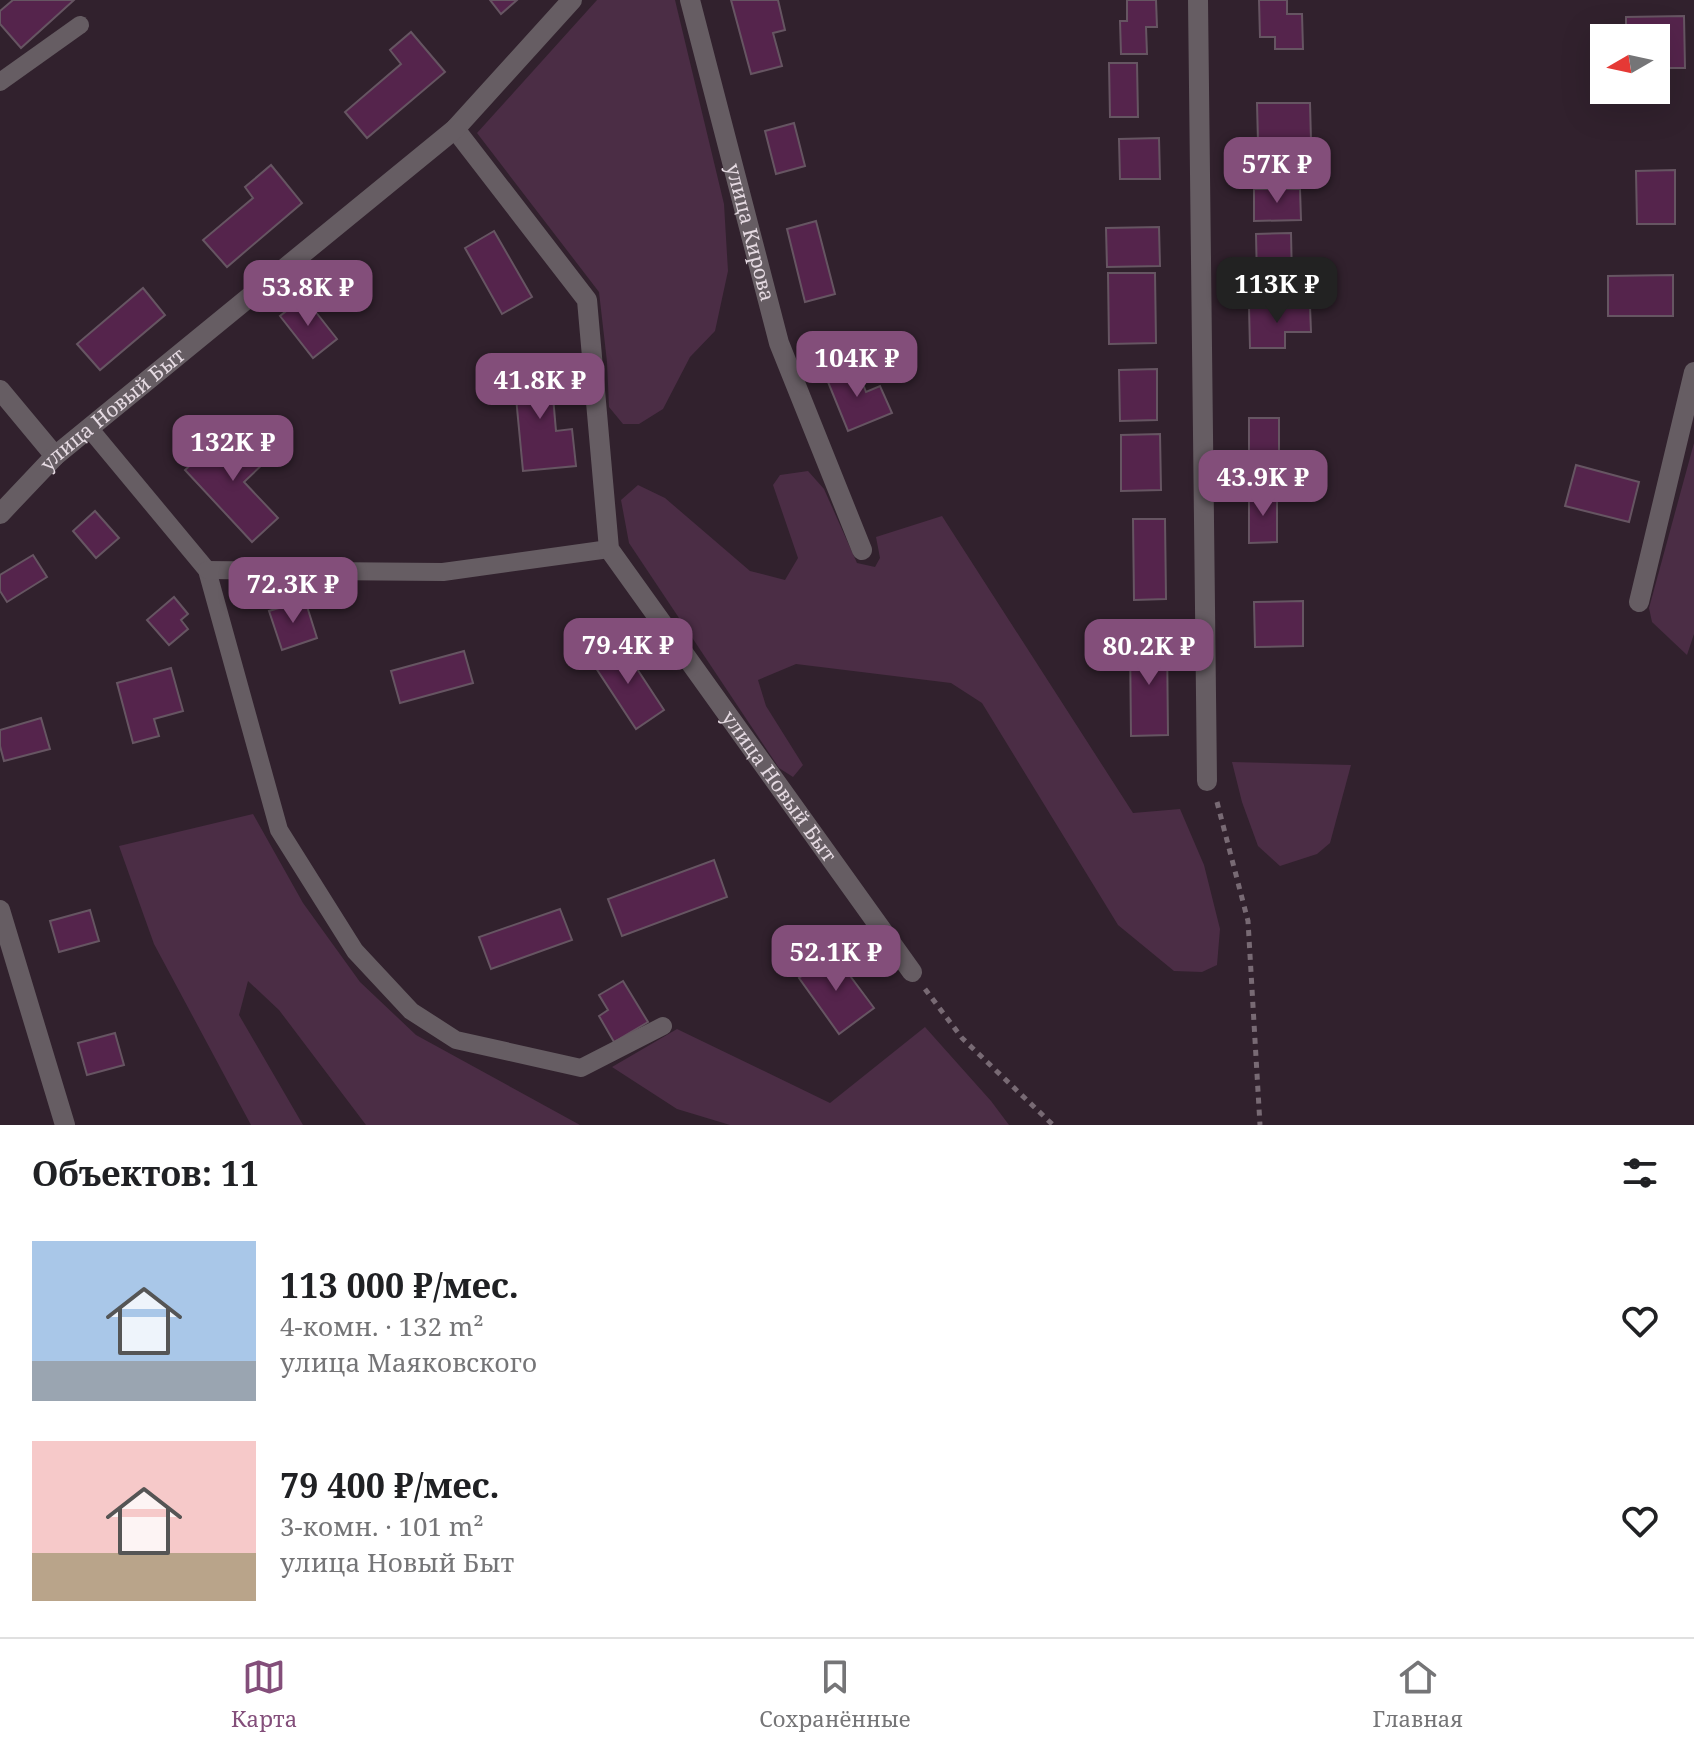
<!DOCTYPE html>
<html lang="ru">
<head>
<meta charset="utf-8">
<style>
	:root { --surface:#fff; --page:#f2f2f2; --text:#202124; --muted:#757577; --line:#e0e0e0; --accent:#834e7a }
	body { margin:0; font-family:"Noto Serif",serif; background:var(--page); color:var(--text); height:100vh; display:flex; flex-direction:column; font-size:30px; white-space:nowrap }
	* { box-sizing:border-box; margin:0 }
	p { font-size:26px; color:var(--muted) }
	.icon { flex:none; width:44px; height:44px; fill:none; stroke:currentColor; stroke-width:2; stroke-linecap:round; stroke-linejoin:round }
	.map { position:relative; height:1125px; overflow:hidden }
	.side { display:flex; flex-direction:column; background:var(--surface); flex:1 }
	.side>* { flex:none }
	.needle { width:52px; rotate:261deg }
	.controls { position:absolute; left:1590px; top:24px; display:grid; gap:16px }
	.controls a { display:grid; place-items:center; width:80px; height:80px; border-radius:0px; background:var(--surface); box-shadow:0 8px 32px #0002; font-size:40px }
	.price { position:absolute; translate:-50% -68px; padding:0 18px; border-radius:16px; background:var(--accent); color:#fff; font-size:26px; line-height:52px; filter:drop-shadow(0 2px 4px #0008) }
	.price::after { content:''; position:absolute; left:50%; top:48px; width:24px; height:18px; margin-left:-12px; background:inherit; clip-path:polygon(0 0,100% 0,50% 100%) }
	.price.on { background:#222; color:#fff }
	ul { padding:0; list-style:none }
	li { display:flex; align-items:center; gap:24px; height:200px; padding:0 32px }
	li span { display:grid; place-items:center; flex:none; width:224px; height:160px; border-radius:0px; color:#555 }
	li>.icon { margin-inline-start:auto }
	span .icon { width:96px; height:96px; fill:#fffc; stroke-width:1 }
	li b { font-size:34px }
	h2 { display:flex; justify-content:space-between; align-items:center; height:96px; padding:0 32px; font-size:34px }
	.dock { display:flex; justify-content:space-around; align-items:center; height:112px; border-top:2px solid var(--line); background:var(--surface); font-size:22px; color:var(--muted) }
	.dock a { display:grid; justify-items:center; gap:4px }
	.dock .on { color:var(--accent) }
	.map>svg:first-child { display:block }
	.green { fill:#4b2d45 }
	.building { fill:#55244c; stroke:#665562; stroke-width:2 }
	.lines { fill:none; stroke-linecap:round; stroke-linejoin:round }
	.path { stroke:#786a74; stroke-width:5; stroke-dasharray:6 6; stroke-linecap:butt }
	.service { stroke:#665d63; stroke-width:18 }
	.minor { stroke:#665d63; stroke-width:20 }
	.labels { text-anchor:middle; stroke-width:6; stroke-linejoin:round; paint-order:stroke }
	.street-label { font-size:20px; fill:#e5dae2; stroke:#140d13 }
</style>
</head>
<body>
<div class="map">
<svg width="1694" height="1125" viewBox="0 0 1694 1125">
	<rect width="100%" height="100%" fill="#31212d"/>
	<g class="green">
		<path d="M597,0H675L724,204L728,271L715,331L690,357L663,409L639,424H623L609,407L607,362L599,292L477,133Z"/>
		<path d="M1694,443V634L1687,655L1652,622L1649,608Z"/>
		<path d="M808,471L824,489L857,563L875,567L880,558L876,537L942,516L1133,813L1180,809L1204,865L1220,929L1217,965L1202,972L1174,971L1118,925L982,703L951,683L796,664L758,680L766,706L803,765L793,777L779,768L629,543L621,500L638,485L665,498L750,571L785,580L798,558L773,485L780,475Z"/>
		<path d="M1232,762L1351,765L1330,843L1317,854L1280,866L1258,846L1242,802Z"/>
		<path d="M253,814L303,903L360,982L416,1035L580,1125H366L279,1010L248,981L239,1015L303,1125H251L154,944L119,846Z"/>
		<path d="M925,1027L991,1101L1009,1125H730L677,1109L612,1067L677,1029L830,1103Z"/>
	</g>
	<g class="building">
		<path d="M13,0H74L21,48L0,24V11Z"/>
		<path d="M490,0H517L501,14Z"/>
		<path d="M731,0H778L785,30L773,33L782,66L751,74Z"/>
		<path d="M1127,0H1156L1157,27H1146L1147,54H1121L1120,21H1127Z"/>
		<path d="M1259,0H1287V14H1302L1303,49H1275V37H1260Z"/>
		<path d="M1684,16L1685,68H1656V38H1626V17Z"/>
		<path d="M411,32L445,72L367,138L345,112L401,64L390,50Z"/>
		<path d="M1109,63H1137L1138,117H1110Z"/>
		<path d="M1257,103H1310L1311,141L1258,142Z"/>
		<path d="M794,123L805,166L776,174L765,131Z"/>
		<path d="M1159,138L1160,179H1120L1119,139Z"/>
		<path d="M271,165L302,203L227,267L203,240L253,198L245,187Z"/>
		<path d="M1675,170V224H1637L1636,171Z"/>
		<path d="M1254,189H1300L1301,220L1254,221Z"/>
		<path d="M816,221L835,294L805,302L787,229Z"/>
		<path d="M1159,227L1160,266L1107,267L1106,228Z"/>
		<path d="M494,231L532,297L502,314L465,248Z"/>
		<path d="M1291,233L1292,280H1257L1256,234Z"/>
		<path d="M1108,273H1155L1156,343L1109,344Z"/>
		<path d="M1673,275V316H1608V276Z"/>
		<path d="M143,288L165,315L100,370L77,344Z"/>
		<path d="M304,297L337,339L313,358L280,316Z"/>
		<path d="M1310,306L1311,332H1285V348H1250L1249,307Z"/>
		<path d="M550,362L556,431L572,429L576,466L523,471L513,366Z"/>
		<path d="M856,366L866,392L880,386L892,413L848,431L826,377Z"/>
		<path d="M1157,369V420L1120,421L1119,370Z"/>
		<rect x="1249" y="418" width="30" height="48"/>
		<path d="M232,427L265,462L244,482L278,518L252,542L185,470Z"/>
		<path d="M1160,434L1161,490L1121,491V435Z"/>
		<path d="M1576,465L1639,482L1629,522L1565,506Z"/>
		<path d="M1277,494V542L1249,543V495Z"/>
		<path d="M95,511L119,538L96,558L73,531Z"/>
		<path d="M1133,519H1165L1166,599L1134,600Z"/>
		<path d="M33,555L47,577L7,602L0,591V575Z"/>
		<path d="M174,597L188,614L181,620L188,629L169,645L147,620Z"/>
		<path d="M305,600L317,638L282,650L269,611Z"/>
		<path d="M1303,601V646L1255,647L1254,602Z"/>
		<path d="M1167,638L1168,735L1131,736L1130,639Z"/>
		<path d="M620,643L664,710L636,729L592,662Z"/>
		<path d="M464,651L473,683L400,703L391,671Z"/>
		<path d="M171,668L183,711L154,719L159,736L133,743L117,683Z"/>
		<path d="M41,718L50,749L4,761L0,746V730Z"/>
		<path d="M714,860L727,897L622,936L608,899Z"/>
		<path d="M560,909L572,940L491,969L479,937Z"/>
		<path d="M90,910L99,941L59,952L50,921Z"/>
		<path d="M833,953L874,1008L839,1034L799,978Z"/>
		<path d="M623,981L648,1022L614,1042L599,1016L608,1010L599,995Z"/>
		<path d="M115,1033L124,1065L87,1075L78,1043Z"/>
	</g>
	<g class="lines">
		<g class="path">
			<path d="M1217,802L1248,921L1260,1125"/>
			<path d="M925,989L962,1038L1053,1125"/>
		</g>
		<g class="service">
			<path d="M0,82L80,25"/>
			<path d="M89,428L207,570L279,830L355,951L411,1011L456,1040L581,1068L663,1026"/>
			<path d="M207,570L443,572L609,549"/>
		</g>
		<g class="minor">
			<path id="s1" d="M690,0L779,343L862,550"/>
			<path d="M1198,0L1207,781"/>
			<path id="s2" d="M455,129L587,300L609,549L912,972"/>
			<path d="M0,390L55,456"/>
			<path id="s3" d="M0,514L55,456L455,129L572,0"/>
			<path d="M1639,602L1694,372"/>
			<path d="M0,910L65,1125"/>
		</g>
	</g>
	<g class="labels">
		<g class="street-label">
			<text dy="7" stroke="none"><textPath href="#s1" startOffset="240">улица Кирова</textPath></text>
			<text dy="7" stroke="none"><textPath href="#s3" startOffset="154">улица Новый Быт</textPath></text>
			<text dy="7" stroke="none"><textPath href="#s2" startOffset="758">улица Новый Быт</textPath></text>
		</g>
	</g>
</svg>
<div class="controls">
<a><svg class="needle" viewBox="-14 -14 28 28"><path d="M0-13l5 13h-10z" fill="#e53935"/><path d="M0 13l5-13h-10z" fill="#757577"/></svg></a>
</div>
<b class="price" style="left:1277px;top:205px">57K ₽</b>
<b class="price on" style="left:1277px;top:325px">113K ₽</b>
<b class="price" style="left:308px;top:328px">53.8K ₽</b>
<b class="price" style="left:857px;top:399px">104K ₽</b>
<b class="price" style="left:540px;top:421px">41.8K ₽</b>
<b class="price" style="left:233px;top:483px">132K ₽</b>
<b class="price" style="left:1263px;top:518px">43.9K ₽</b>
<b class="price" style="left:293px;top:625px">72.3K ₽</b>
<b class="price" style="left:628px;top:686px">79.4K ₽</b>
<b class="price" style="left:1149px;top:687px">80.2K ₽</b>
<b class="price" style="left:836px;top:993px">52.1K ₽</b>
</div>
<section class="side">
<h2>Объектов: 11<svg class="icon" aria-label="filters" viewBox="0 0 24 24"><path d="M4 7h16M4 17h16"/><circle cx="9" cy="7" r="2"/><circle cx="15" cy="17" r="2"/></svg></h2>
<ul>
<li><span style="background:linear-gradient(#a9c7e8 75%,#9aa5b1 0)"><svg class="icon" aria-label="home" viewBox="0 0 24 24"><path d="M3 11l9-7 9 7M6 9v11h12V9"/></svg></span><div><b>113 000 ₽/мес.</b><p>4-комн. · 132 m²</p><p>улица Маяковского</p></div><svg class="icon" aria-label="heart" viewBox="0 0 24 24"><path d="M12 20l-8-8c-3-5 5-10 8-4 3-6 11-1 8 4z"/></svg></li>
<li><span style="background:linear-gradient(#f6c9c9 70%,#b9a48a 0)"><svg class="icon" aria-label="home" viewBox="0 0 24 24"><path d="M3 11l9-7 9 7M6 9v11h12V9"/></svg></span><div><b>79 400 ₽/мес.</b><p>3-комн. · 101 m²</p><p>улица Новый Быт</p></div><svg class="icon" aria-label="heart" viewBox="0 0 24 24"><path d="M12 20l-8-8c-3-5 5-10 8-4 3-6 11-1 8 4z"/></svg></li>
</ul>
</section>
<nav class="dock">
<a class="on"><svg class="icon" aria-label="map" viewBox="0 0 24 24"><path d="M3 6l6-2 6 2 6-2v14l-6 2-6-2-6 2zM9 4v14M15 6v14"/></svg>Карта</a>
<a><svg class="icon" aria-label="saved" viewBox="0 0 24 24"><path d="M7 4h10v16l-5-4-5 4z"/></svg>Сохранённые</a>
<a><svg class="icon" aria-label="home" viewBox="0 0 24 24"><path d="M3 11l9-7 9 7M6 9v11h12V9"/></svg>Главная</a>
</nav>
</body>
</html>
